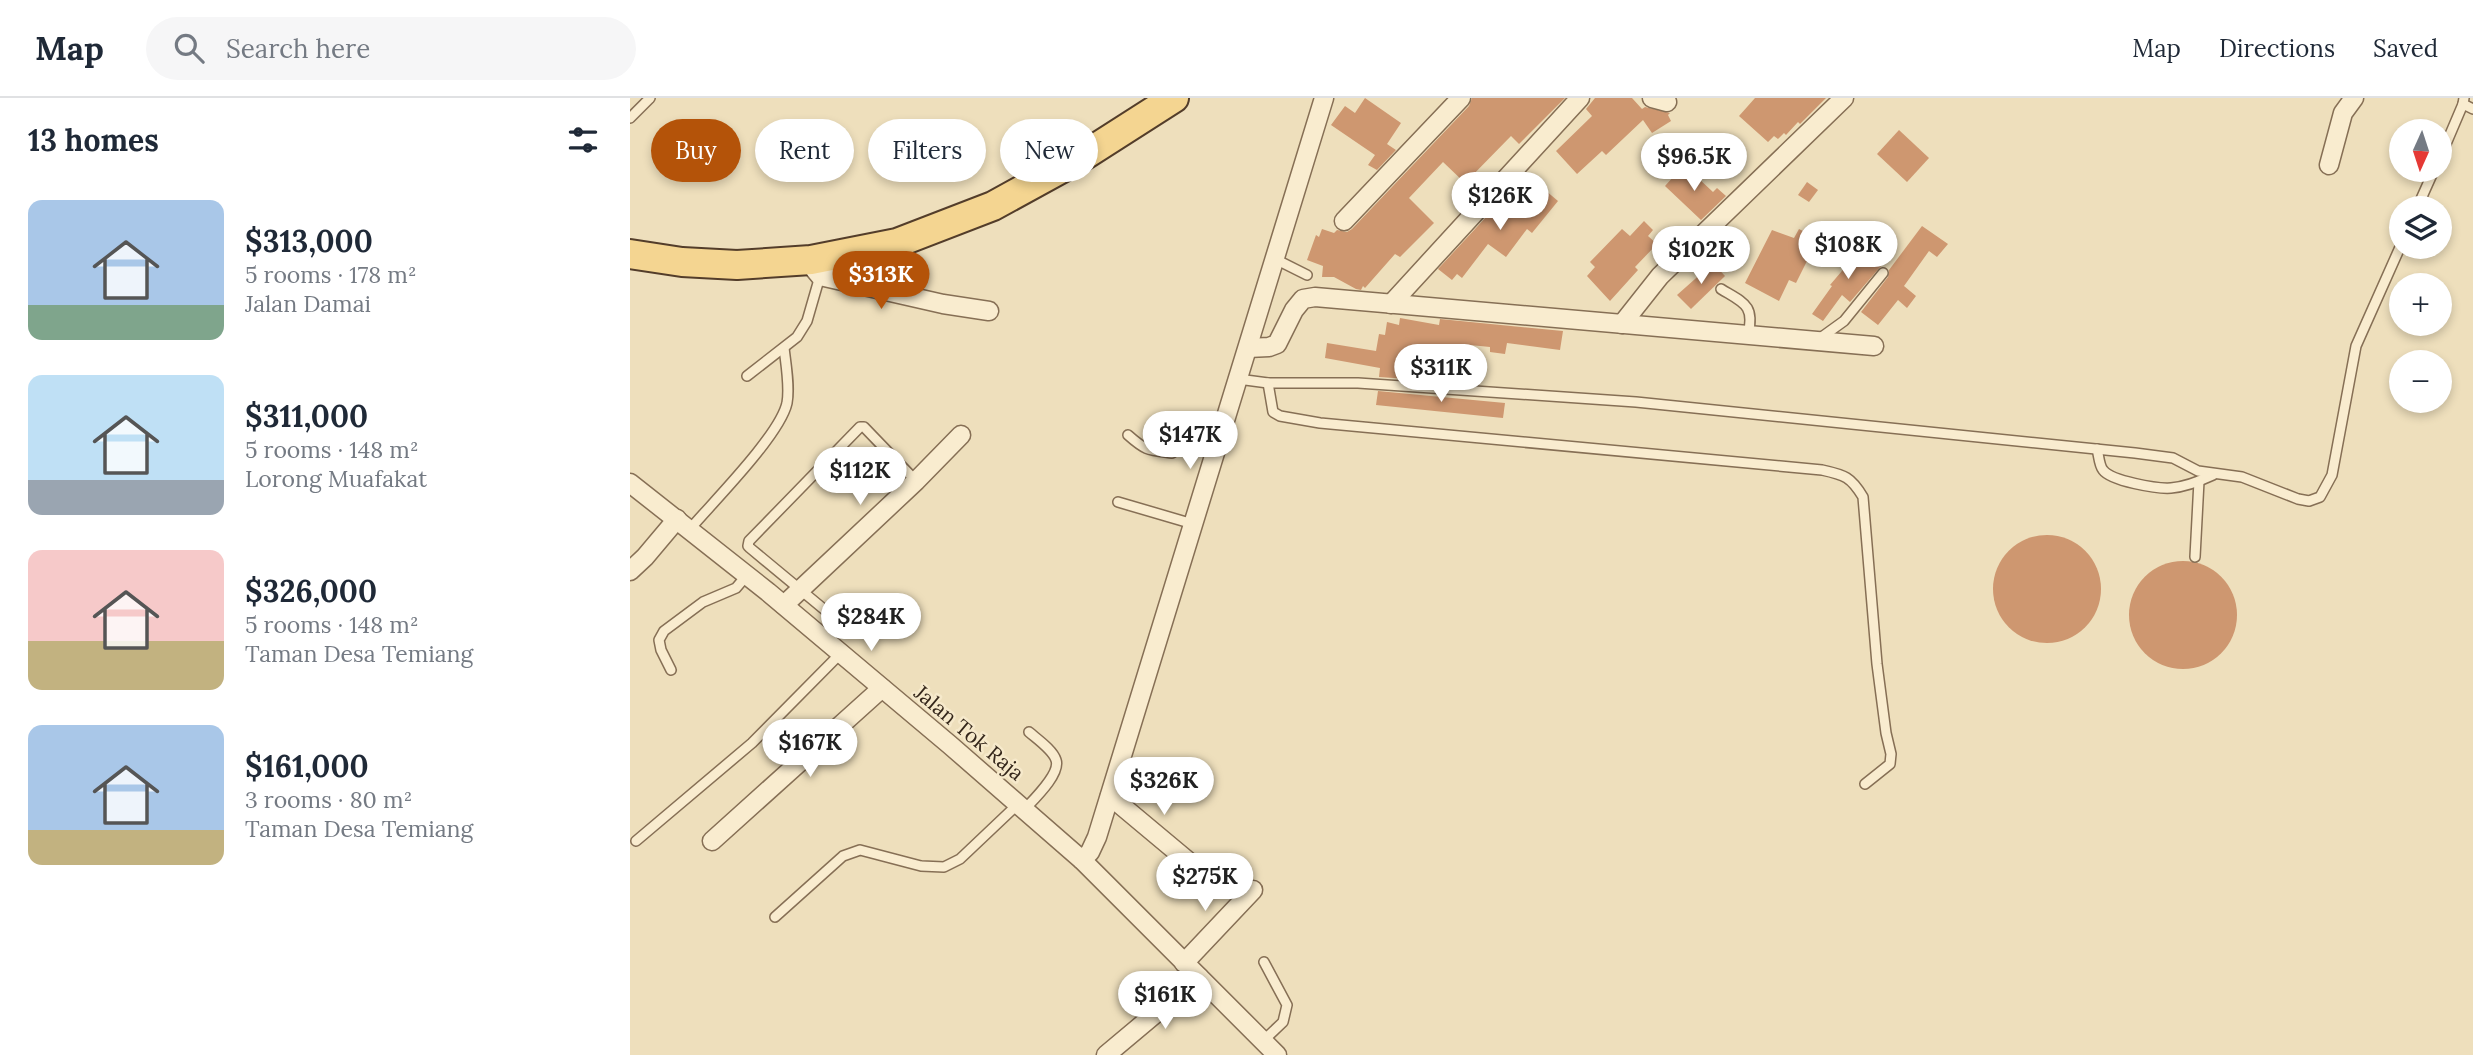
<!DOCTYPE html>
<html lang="en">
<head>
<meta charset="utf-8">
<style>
	:root { --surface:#fff; --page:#f6f6f7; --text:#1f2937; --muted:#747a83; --line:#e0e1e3; --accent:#b45309 }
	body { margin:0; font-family:Lora,serif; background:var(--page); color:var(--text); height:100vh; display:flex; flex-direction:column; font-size:26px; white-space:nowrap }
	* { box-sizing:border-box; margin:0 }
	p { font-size:23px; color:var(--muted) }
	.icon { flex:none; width:38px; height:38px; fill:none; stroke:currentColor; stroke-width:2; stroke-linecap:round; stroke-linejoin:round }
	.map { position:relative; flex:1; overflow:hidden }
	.panel { display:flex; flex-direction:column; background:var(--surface); width:630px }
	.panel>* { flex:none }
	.guide { position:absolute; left:21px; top:21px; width:665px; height:63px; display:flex; gap:14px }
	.needle { width:46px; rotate:183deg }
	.controls { position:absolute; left:1759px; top:21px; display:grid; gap:14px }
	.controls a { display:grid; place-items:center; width:63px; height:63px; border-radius:50%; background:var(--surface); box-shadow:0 4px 10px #0003; font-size:35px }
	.price { position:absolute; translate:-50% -60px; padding:0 16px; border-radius:24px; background:#fff; color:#222; font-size:23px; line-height:46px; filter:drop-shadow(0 2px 4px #0008) }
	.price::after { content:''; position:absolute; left:50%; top:42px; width:21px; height:16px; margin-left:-10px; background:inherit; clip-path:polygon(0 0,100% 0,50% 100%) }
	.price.active { background:var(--accent); color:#fff }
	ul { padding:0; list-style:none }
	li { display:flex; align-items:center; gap:21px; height:175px; padding:0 28px }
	li span { display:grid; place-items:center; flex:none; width:196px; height:140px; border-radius:14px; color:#555 }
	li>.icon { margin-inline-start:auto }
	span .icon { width:84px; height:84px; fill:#fffc; stroke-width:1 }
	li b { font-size:30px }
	h2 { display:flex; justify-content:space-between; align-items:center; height:84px; padding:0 28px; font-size:30px }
	.pill { padding:0 24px; border-radius:32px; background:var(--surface); box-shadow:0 4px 10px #0003; font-size:24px; line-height:63px }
	.pill.active { background:var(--accent); color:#fff }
	header { display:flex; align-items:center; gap:42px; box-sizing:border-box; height:98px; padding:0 35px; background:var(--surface); border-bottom:2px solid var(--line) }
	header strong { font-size:33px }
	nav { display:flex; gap:38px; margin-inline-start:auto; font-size:24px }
	.search { width:490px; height:63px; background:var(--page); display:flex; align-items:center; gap:18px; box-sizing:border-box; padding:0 24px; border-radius:38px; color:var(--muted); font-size:26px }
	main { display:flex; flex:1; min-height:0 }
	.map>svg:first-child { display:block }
	.building { fill:#ce9770 }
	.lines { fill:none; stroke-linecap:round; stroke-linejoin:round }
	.lane-casing { stroke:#866f55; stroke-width:12 }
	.street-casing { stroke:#866f55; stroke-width:21 }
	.primary-casing { stroke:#533d2a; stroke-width:32 }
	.lane { stroke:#f9eccf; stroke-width:9 }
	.street { stroke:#f9eccf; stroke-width:18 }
	.primary { stroke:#f4d591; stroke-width:28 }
	.labels { text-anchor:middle; stroke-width:5; stroke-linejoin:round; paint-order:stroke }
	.street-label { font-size:21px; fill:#35271b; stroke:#f6e9cb }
</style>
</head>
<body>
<header>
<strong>Map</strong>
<div class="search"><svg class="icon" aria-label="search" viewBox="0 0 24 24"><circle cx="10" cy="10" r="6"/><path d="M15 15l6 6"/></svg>Search here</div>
<nav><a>Map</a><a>Directions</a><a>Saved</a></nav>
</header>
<main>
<section class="panel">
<h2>13 homes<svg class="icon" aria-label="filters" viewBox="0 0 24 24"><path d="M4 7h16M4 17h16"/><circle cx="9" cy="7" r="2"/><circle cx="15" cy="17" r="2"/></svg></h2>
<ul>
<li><span style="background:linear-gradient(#a9c7e8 75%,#7fa58c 0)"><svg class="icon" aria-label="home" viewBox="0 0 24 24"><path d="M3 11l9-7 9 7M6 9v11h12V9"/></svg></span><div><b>$313,000</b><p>5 rooms · 178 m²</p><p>Jalan Damai</p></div></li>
<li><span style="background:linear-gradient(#bfe0f5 75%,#9aa5b1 0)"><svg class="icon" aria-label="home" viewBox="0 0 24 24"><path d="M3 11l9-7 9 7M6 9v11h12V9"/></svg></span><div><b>$311,000</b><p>5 rooms · 148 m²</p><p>Lorong Muafakat</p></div></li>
<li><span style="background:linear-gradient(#f6c9c9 65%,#c2b280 0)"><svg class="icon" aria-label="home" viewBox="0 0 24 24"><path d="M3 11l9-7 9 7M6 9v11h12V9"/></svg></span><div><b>$326,000</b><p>5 rooms · 148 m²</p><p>Taman Desa Temiang</p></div></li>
<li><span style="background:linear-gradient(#a9c7e8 75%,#c2b280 0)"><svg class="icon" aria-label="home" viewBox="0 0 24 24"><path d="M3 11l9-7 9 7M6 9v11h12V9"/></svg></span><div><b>$161,000</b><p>3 rooms · 80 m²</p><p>Taman Desa Temiang</p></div></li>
</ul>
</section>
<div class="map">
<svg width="1843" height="957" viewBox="0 0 1843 957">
	<rect width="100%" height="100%" fill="#eedfbc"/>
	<g class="building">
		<path d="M735,0L771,25L757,46L766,52L747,72L738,67L745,57L701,27L715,8L725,15Z"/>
		<path d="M842,0H935L889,46L881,38L835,85L813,64L779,100L804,125L770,159L765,156L735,190L733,188L731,192L726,191L704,179H692L693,168L677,162L686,137L689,139L692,131L704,135L707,132L717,134L722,131L839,8Z"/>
		<path d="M965,0H1002L1012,11L1015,9L1040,15L1038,17L1041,23L1022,35L1013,22L976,57L972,53L947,76L926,53L962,18L956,11Z"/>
		<path d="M1125,0H1196L1170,26L1168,24L1156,37L1154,35L1148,41L1144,38L1138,44L1109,18Z"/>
		<path d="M1269,32L1299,60L1277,84L1247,56Z"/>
		<path d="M1054,67L1083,94L1087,90L1096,98L1071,122L1035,88Z"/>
		<path d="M1177,84L1188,92L1179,104L1168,97Z"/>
		<path d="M909,87L928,103L902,135L897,131L876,159L858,146L832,180L827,176L822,182L808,171L870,104L886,116Z"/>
		<path d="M1014,123L1023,132L1018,138L1027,146L1005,169L1008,172L980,203L957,178L965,169L960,164L992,131L1000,138Z"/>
		<path d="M1185,125L1196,131L1191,142L1193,143L1181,165L1177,163L1166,185L1159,182L1149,203L1115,185L1142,132L1164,140L1169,131L1179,136Z"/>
		<path d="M1292,128L1318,146L1307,159L1299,153L1274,188L1286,198L1277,210L1268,202L1248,227L1231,214L1258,179L1259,172Z"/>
		<path d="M1227,148L1251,168L1220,204L1212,197L1193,223L1182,216L1202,188L1200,187L1217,167L1214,164Z"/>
		<path d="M1083,165L1095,178L1061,211L1047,197Z"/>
		<path d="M770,220L809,227L810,221L933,233L930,252L877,245L875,256L860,254V249L830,246L825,271L811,268L808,283L749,279L750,270L695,260L697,245L746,253L749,236L755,237L757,224L769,227Z"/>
		<path d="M748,293L875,305L873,320L746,307Z"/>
		<circle cx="1417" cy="491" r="54"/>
		<circle cx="1553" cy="517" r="54"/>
	</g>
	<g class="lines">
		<g class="lane-casing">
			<g id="lane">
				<path d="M1833,6L1843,11"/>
				<path d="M0,20L20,0"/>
				<path d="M1810,60L1833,6L1834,0"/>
				<path d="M1787,110L1804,72"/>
				<path d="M645,161L677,177"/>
				<path d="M1091,191C1114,205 1125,207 1118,237"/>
				<path d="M1189,241L1214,223L1253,175"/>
				<path d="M117,278L167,239L177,223L190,178"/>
				<path d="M608,281L638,285H728L1006,304L1505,355L1543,360L1568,373L1612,379L1668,401L1679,403L1690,399L1702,377L1726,248L1771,147"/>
				<path d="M638,285L643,314L650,318L690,325L1192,372C1215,377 1221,379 1233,399L1247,566L1256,635L1261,656L1260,666L1235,686"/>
				<path d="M498,337C516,353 518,352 542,355L568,337H591"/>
				<path d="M1467,351C1469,358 1469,367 1473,372C1481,383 1527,391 1541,390C1555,389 1570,383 1583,377"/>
				<path d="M488,404L563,426"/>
				<path d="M60,431C83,404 150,337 157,305C160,289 156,267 154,250"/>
				<path d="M1565,459L1569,383"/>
				<path d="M219,532L120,450L118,448L119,443L230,329H234L286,383"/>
				<path d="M41,572L31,552L29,542L34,533L73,504L106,490L117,477"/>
				<path d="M394,712C403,702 431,676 426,662C423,652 407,641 399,634"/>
				<path d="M6,743L122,645L211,555"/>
				<path d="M145,819L213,758L230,752L291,768L314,769L330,761L388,706"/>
				<path d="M633,943L653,924L657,907L634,864"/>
			</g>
		</g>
		<g class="street-casing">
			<g id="street">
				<path d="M1022,0L1037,4"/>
				<path d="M1699,67L1713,15L1724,0"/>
				<path d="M714,123L831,0"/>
				<path d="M181,162L185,172L190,178L313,206L359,213"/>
				<path d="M761,206L950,0"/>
				<path d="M992,226L1030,178L1214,0"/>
				<path d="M618,250L639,249L647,246L664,212L673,201L685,199L1244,248"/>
				<path d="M0,385L138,494L320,647L452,762L647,957"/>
				<path d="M0,473L15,459L47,421"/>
				<path d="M154,507L286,383L331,337"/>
				<path d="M480,698L565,769"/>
				<path d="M82,743L252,590"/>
				<path d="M452,762L460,754L467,739L694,0"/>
				<path d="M554,865L623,792"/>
				<path d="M476,957L569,879"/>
			</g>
		</g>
		<g class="primary-casing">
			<path id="primary" d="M0,156L52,164L107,167L181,162L267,145L363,108L447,62L544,0"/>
		</g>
		<use href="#lane" class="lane"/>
		<use href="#street" class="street"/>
		<use href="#primary" class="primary"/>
	</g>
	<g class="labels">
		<g class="street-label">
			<text transform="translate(339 635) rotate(40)" y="7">Jalan Tok Raja</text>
		</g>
	</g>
</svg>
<div class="controls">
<a><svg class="needle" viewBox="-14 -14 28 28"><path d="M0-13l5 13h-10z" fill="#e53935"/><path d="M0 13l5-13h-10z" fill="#747a83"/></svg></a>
<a><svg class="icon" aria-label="layers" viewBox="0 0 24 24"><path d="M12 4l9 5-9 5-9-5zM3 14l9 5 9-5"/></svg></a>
<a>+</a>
<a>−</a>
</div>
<b class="price" style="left:1064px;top:95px">$96.5K</b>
<b class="price" style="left:870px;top:134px">$126K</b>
<b class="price" style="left:1218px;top:183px">$108K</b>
<b class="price" style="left:1071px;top:188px">$102K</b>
<b class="price active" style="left:251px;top:213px">$313K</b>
<b class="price" style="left:811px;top:306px">$311K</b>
<b class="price" style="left:560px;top:373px">$147K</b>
<b class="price" style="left:230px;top:409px">$112K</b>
<b class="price" style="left:241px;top:555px">$284K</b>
<b class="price" style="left:180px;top:681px">$167K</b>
<b class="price" style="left:534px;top:719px">$326K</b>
<b class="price" style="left:575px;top:815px">$275K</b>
<b class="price" style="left:535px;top:933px">$161K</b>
<div class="guide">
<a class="pill active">Buy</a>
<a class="pill">Rent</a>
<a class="pill">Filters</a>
<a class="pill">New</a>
</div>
</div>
</main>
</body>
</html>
